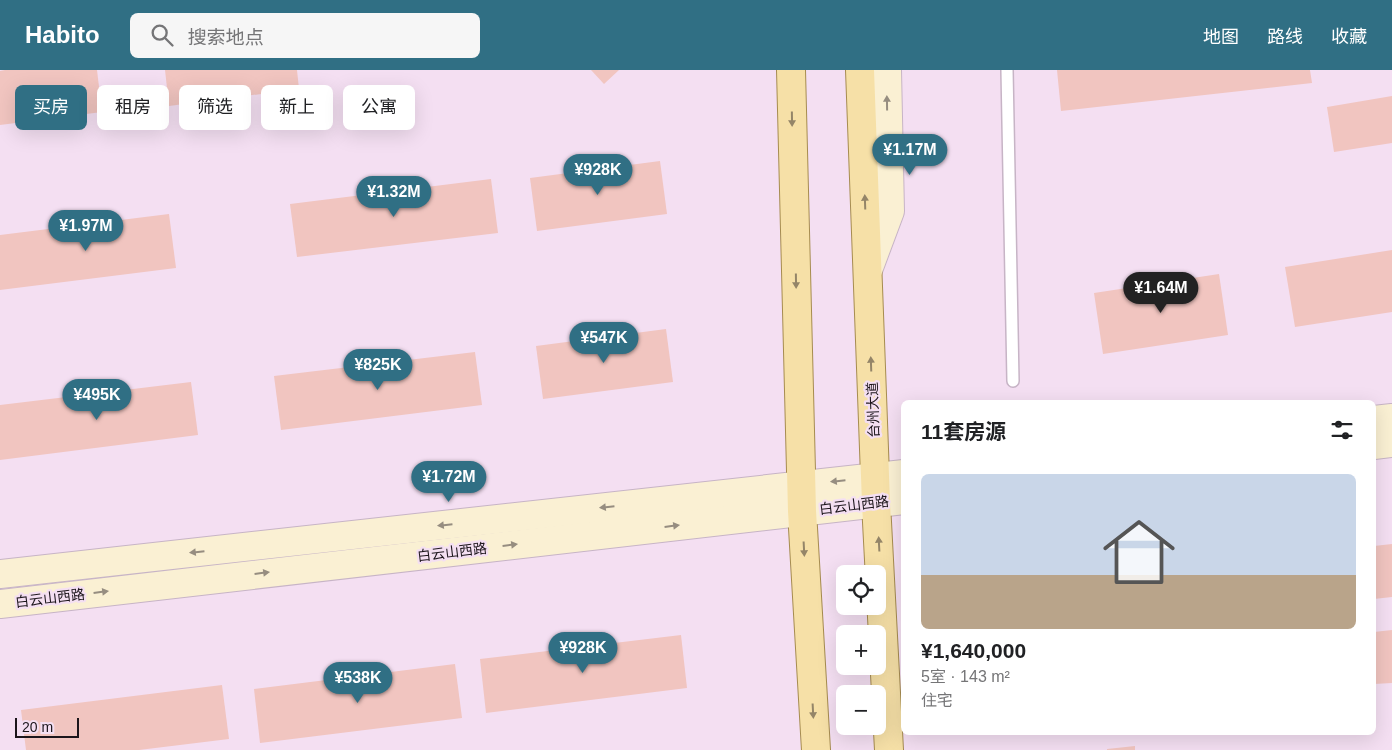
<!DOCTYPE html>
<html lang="zh">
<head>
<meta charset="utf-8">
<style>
	:root { --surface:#fff; --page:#f6f6f6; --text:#202124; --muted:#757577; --accent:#306f84 }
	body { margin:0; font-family:Helvetica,"Noto Sans SC",sans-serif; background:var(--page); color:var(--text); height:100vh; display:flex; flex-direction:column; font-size:19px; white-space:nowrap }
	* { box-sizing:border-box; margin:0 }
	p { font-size:16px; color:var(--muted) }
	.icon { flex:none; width:28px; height:28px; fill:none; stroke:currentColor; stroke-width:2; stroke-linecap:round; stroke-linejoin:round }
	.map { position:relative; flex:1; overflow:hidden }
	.side { position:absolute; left:901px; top:330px; width:475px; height:335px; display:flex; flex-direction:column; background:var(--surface); border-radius:8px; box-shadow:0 5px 20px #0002 }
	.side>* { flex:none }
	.top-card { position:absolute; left:15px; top:15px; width:475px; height:45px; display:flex; gap:10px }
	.controls { position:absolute; left:836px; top:495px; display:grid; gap:10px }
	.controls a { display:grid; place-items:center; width:50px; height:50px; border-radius:8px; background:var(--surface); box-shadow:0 5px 20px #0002; font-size:25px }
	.scale { position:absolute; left:15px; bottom:12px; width:64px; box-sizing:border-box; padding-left:5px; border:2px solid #1c151b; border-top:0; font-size:14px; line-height:18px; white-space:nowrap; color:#1c151b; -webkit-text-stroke:4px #f4dff2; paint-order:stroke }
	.price { position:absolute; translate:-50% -42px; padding:0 11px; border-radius:18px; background:var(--accent); color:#fff; font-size:16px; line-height:32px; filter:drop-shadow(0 1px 2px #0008) }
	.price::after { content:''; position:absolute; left:50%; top:30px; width:15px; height:11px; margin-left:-8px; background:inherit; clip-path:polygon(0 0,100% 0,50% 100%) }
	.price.on { background:#222; color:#fff }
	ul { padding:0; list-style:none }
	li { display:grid; align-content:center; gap:10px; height:265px; padding:0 20px }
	li span { display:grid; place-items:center; height:155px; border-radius:8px; color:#555 }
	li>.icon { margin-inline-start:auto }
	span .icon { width:90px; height:90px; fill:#fffc; stroke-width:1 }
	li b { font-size:21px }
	h2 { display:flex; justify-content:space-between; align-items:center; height:60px; padding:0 20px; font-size:21px }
	.tag { padding:0 18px; border-radius:8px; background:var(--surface); box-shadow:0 5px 20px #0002; font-size:18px; line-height:45px }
	.tag.on { background:var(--accent); color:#fff }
	header { display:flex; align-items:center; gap:30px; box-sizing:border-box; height:70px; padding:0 25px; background:var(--accent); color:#fff }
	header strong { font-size:24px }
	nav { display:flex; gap:28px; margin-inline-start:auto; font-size:18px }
	.search { width:350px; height:45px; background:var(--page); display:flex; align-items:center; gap:12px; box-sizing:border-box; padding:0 18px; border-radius:8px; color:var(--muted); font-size:19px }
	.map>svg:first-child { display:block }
	.building { fill:#f1c5c0 }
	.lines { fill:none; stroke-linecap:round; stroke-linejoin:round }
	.service-casing { stroke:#c7b4c6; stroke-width:14 }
	.secondary-casing { stroke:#c7b4c6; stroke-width:30 }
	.primary-casing { stroke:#a68c50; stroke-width:30 }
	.service { stroke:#fff; stroke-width:11 }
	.secondary { stroke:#faf0d3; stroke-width:28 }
	.primary { stroke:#f6e0a7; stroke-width:28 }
	.oneway { fill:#968d80 }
	.oneway2 { fill:#948568 }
	.labels { text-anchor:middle; stroke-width:4.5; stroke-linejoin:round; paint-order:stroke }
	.street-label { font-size:14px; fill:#1c151b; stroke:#f4dff2 }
</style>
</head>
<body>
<header>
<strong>Habito</strong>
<div class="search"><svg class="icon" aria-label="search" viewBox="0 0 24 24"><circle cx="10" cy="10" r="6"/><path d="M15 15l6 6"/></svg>搜索地点</div>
<nav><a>地图</a><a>路线</a><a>收藏</a></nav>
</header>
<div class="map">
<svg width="1392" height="680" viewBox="0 0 1392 680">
	<rect width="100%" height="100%" fill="#f4dff2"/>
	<g class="building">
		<path d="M5,0H97L102,42L0,55V1Z"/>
		<path d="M165,0H297L299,19L169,36Z"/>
		<path d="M591,0H619L604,14Z"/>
		<path d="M1057,0H1310L1312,13L1061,41Z"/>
		<path d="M1392,26V73L1334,82L1327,37Z"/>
		<path d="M660,91L667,144L537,161L530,108Z"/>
		<path d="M491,109L498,163L297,187L290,134Z"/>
		<path d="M169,144L176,198L0,220V165Z"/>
		<path d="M1392,180V242L1295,257L1285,197Z"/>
		<path d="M1219,204L1228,265L1103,284L1094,223Z"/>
		<path d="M666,259L673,312L543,329L536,276Z"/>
		<path d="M475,282L482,335L281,360L274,306Z"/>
		<path d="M191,312L198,365L0,390V335Z"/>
		<path d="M1392,474V527L1374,529V476Z"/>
		<path d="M1392,560V613L1374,614V562Z"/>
		<path d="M681,565L687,618L486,643L480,589Z"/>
		<path d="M455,594L462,648L260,673L254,619Z"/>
		<path d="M222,615L229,669L139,680H26L21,640Z"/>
		<path d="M1135,676V680H1107V679Z"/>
	</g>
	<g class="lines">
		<g class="service-casing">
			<path id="service" d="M1007,0L1013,311"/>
		</g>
		<g class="secondary-casing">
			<g id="secondary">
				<path d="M868,200L890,141L887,0"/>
				<path d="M1374,350L1392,348"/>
				<path d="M1374,375L1392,373"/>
				<path d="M0,504L904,404"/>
				<path d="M0,534L904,430"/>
			</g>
		</g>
		<g class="primary-casing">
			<g id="primary">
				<path d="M791,0L802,441L816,680"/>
				<path d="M860,0L876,433L889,680"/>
			</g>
		</g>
		<use href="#service" class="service"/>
		<use href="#secondary" class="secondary"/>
		<use href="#primary" class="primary"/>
	</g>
	<defs><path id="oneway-solid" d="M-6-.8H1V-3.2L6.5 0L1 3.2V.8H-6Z" transform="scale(1.25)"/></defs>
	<g class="oneway">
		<use href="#oneway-solid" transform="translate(887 33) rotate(-91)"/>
		<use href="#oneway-solid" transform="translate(838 411) rotate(174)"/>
		<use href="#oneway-solid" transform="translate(607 437) rotate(174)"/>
		<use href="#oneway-solid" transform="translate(445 455) rotate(174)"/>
		<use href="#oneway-solid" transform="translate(672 456) rotate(-7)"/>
		<use href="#oneway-solid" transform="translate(510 475) rotate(-7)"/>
		<use href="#oneway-solid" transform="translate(197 482) rotate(174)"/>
		<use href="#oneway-solid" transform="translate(262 503) rotate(-7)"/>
		<use href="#oneway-solid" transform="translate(101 522) rotate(-7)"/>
	</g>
	<g class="oneway2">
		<use href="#oneway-solid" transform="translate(792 49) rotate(89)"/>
		<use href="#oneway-solid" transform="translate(865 132) rotate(-92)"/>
		<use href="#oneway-solid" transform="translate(796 211) rotate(89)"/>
		<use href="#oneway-solid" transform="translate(871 294) rotate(-92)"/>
		<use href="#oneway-solid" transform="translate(879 474) rotate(-93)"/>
		<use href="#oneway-solid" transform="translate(804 479) rotate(87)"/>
		<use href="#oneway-solid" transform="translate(813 641) rotate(87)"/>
	</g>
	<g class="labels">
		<g class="street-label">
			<text transform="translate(873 340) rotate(-92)" y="5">台州大道</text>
			<text transform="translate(854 435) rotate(-7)" y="5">白云山西路</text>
			<text transform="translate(452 482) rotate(-7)" y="5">白云山西路</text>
			<text transform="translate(50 528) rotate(-7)" y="5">白云山西路</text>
		</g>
	</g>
</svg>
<div class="controls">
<a><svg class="icon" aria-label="locate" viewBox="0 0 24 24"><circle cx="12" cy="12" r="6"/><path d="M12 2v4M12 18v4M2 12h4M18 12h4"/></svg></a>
<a>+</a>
<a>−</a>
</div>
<div class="scale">20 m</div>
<b class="price" style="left:910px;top:106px">¥1.17M</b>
<b class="price" style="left:598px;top:126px">¥928K</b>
<b class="price" style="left:394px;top:148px">¥1.32M</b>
<b class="price" style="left:86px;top:182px">¥1.97M</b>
<b class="price on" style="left:1161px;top:244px">¥1.64M</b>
<b class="price" style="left:604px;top:294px">¥547K</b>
<b class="price" style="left:378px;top:321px">¥825K</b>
<b class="price" style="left:97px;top:351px">¥495K</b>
<b class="price" style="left:449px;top:433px">¥1.72M</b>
<b class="price" style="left:583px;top:604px">¥928K</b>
<b class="price" style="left:358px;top:634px">¥538K</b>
<div class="top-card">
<a class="tag on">买房</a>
<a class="tag">租房</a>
<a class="tag">筛选</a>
<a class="tag">新上</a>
<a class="tag">公寓</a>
</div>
<section class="side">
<h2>11套房源<svg class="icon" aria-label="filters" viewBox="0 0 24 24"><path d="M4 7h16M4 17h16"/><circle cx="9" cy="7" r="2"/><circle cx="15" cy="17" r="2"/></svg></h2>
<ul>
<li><span style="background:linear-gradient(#c9d6e8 65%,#b9a48a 0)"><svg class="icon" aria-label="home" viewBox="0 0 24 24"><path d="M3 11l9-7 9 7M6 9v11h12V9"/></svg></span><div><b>¥1,640,000</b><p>5室 · 143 m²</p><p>住宅</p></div></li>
</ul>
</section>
</div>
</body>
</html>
